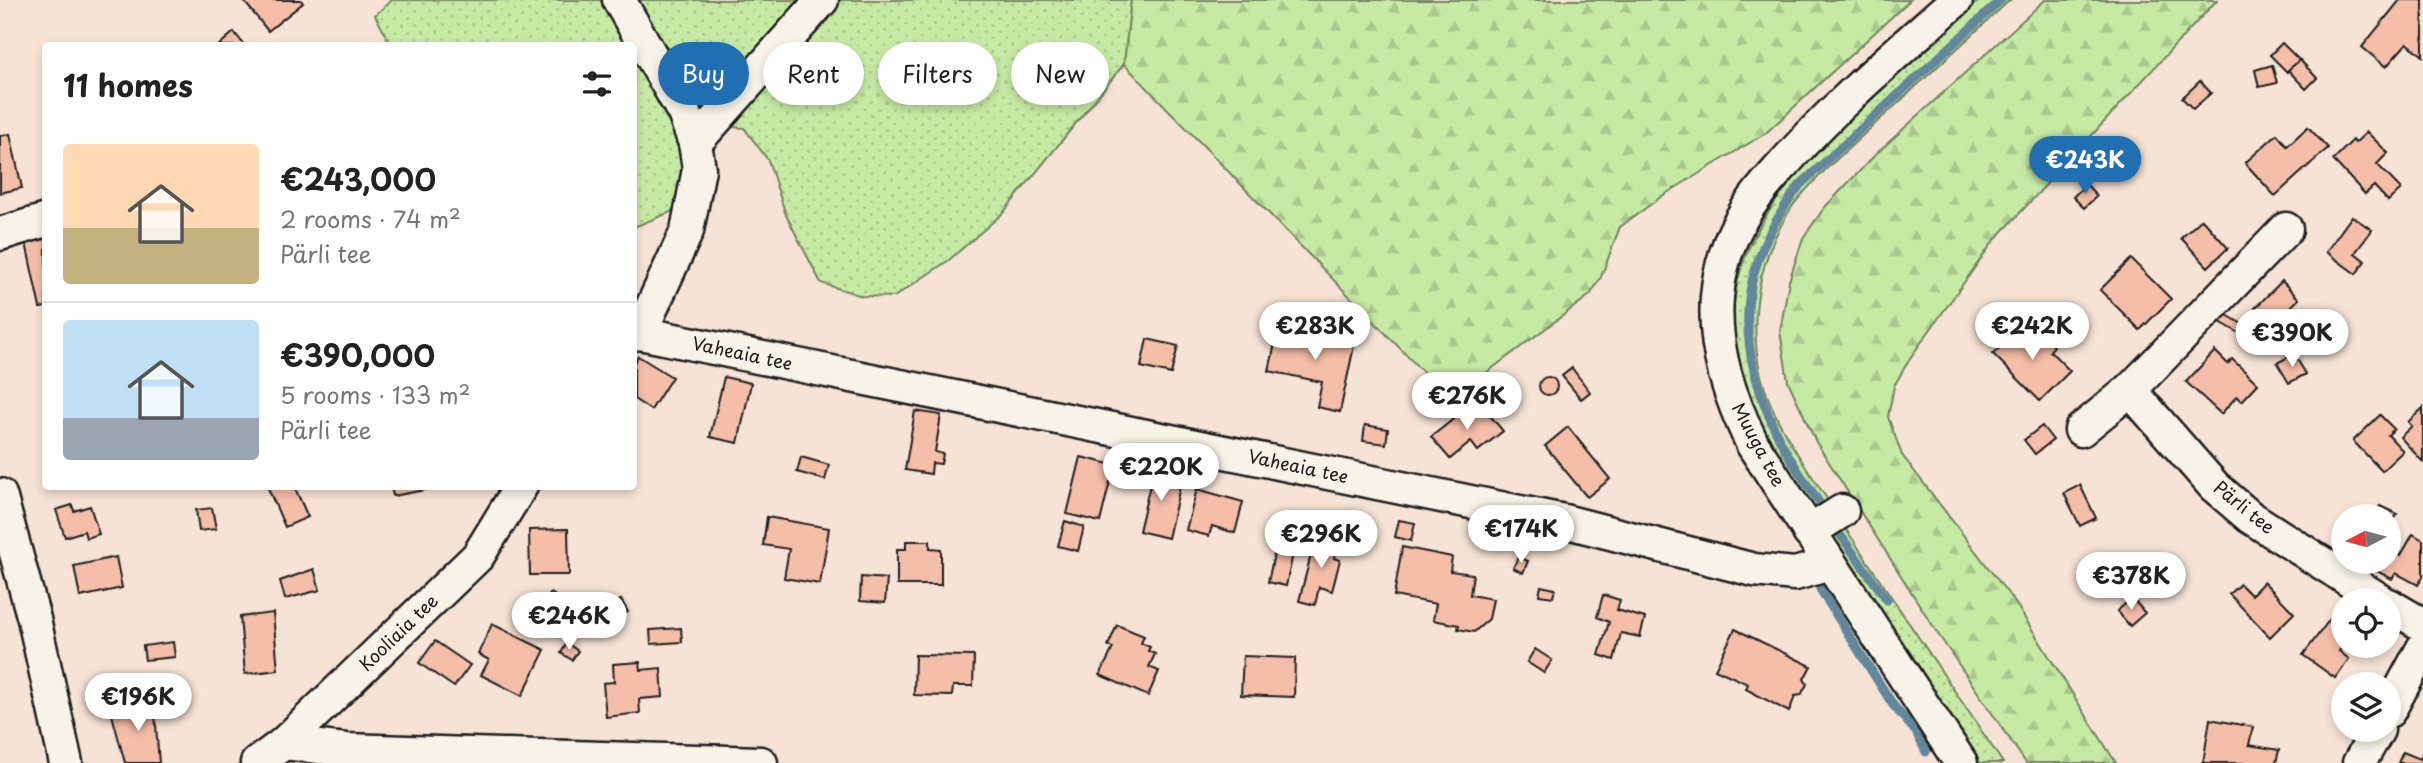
<!DOCTYPE html>
<html lang="en">
<head>
<meta charset="utf-8">
<style>
	:root { --surface:#fff; --page:#f2f2f2; --text:#222; --muted:#767676; --line:#e0e0e0; --accent:#1f6fb2 }
	body { margin:0; font-family:"Playpen Sans",sans-serif; background:var(--page); color:var(--text); height:100vh; display:flex; flex-direction:column; font-size:26px; white-space:nowrap }
	* { box-sizing:border-box; margin:0 }
	p { font-size:23px; color:var(--muted) }
	.icon { flex:none; width:38px; height:38px; fill:none; stroke:currentColor; stroke-width:2; stroke-linecap:round; stroke-linejoin:round }
	.map { position:relative; flex:1; overflow:hidden }
	.side { position:absolute; left:42px; top:42px; width:595px; height:448px; display:flex; flex-direction:column; background:var(--surface); border-radius:7px; box-shadow:0 4px 10px #0003 }
	.side>* { flex:none }
	.hud { position:absolute; left:658px; top:42px; width:665px; height:63px; display:flex; gap:14px }
	.needle { width:46px; rotate:264deg }
	.controls { position:absolute; left:2331px; top:504px; display:grid; gap:14px }
	.controls a { display:grid; place-items:center; width:70px; height:70px; border-radius:50%; background:var(--surface); box-shadow:0 4px 10px #0003; font-size:35px }
	.price { position:absolute; translate:-50% -60px; padding:0 16px; border-radius:24px; background:#fff; color:#222; font-size:23px; line-height:46px; filter:drop-shadow(0 2px 4px #0008) }
	.price::after { content:''; position:absolute; left:50%; top:42px; width:21px; height:16px; margin-left:-10px; background:inherit; clip-path:polygon(0 0,100% 0,50% 100%) }
	.price.current { background:var(--accent); color:#fff }
	ul { padding:0; list-style:none }
	li { display:flex; align-items:center; gap:21px; height:175px; padding:0 21px }
	li+li { border-top:2px solid var(--line) }
	li span { display:grid; place-items:center; flex:none; width:196px; height:140px; border-radius:7px; color:#555 }
	li>.icon { margin-inline-start:auto }
	span .icon { width:84px; height:84px; fill:#fffc; stroke-width:1 }
	li b { font-size:30px }
	h2 { display:flex; justify-content:space-between; align-items:center; height:84px; padding:0 21px; font-size:30px }
	.tag { padding:0 24px; border-radius:32px; background:var(--surface); box-shadow:0 4px 10px #0003; font-size:24px; line-height:63px }
	.tag.current { background:var(--accent); color:#fff }
	.map>svg:first-child { display:block }
	.grass { fill:url(#grass-dots); stroke:#718360; stroke-width:2 }
	.forest { fill:url(#forest-firs); stroke:#718360; stroke-width:2 }
	.lines { fill:none; stroke-linecap:round; stroke-linejoin:round }
	.stream { stroke:#62879c; stroke-width:9 }
	.building { fill:#f5bea9; stroke:#1c1c1c; stroke-width:2 }
	.minor-casing { stroke:#1c1c1c; stroke-width:37 }
	.minor { stroke:#f7f3e8; stroke-width:32 }
	.labels { text-anchor:middle; stroke-width:5; stroke-linejoin:round; paint-order:stroke }
	.street-label { font-size:18px; fill:#1c1c1c; stroke:#f7f3e8 }
</style>
</head>
<body>
<div class="map">
<svg width="2423" height="763" viewBox="0 0 2423 763">
	<defs>
		<pattern id="grass-dots" width="8" height="8" patternUnits="userSpaceOnUse" patternTransform="scale(1.75)"><rect width="8" height="8" fill="#c6eaa4"/><path d="M2 2h.1M6 6h.1" fill="none" stroke="#aac88d" stroke-width="1.8" stroke-linecap="round"/></pattern>
		<pattern id="forest-firs" width="22" height="20" patternUnits="userSpaceOnUse" patternTransform="scale(1.75)"><rect width="22" height="20" fill="#c6eaa4"/><path d="M5 1l3.5 6h-7zM16 11l3.5 6h-7z" fill="#aac88d"/></pattern>
	</defs>
	<rect width="100%" height="100%" fill="#f6e3d5"/>
	<filter id="ink" filterUnits="userSpaceOnUse"><feTurbulence type="fractalNoise" baseFrequency=".0143" numOctaves="2"/><feDisplacementMap in="SourceGraphic" scale="14" xChannelSelector="R" yChannelSelector="G"/><feConvolveMatrix kernelMatrix="1 2 1 2 8 2 1 2 1" color-interpolation-filters="sRGB"/></filter>
	<g filter="url(#ink)">
		<g class="grass">
			<path d="M392,0H1131L1124,64L1003,213L949,260L894,297L862,296L821,283L786,215L768,160L744,128L724,126L671,212L634,227V46L391,45L375,15Z"/>
			<path d="M1979,0H2010L1825,170C1813,183 1799,195 1790,210C1753,267 1744,343 1771,405C1786,440 1809,471 1829,502L1821,516C1794,497 1775,454 1760,424C1690,285 1767,196 1865,105C1902,69 1941,35 1979,0Z"/>
			<path d="M1841,522L2003,763H1977L1828,536Z"/>
		</g>
		<g class="forest">
			<path d="M1131,0H1910L1766,133L1662,196L1620,227L1601,277L1590,295L1450,400L1124,64Z"/>
			<path d="M2045,0H2217L1993,242L1910,358L1894,386L1888,417L1902,455L2016,604L2116,763H2026L1938,634L1816,442L1788,381L1780,331L1789,281L1803,238L1825,207L1877,153Z"/>
		</g>
		<g class="lines">
			<g class="stream">
				<path d="M1822,507C1806,482 1787,457 1775,430C1733,338 1738,266 1800,185L2001,0"/>
				<path d="M1839,533L1887,600"/>
				<path d="M1820,589L1893,705L1916,732L1926,752"/>
			</g>
		</g>
		<g class="building">
			<path d="M243,0H301L303,3L268,31Z"/>
			<path d="M2400,0H2423V56L2407,43L2386,67L2362,47Z"/>
			<path d="M234,32L245,46H218Z"/>
			<path d="M2282,43L2299,60L2287,72L2270,55Z"/>
			<path d="M2300,60L2317,78L2306,89L2288,70Z"/>
			<path d="M2272,65L2277,83L2259,87L2255,70Z"/>
			<path d="M2200,81L2211,93L2193,109L2182,98Z"/>
			<path d="M2308,127L2328,148L2275,196L2245,163L2277,134L2287,146Z"/>
			<path d="M2367,132L2388,153L2377,164L2401,189L2388,201L2374,186L2365,194L2333,160L2353,140L2355,143Z"/>
			<path d="M10,134L22,188L0,193V136Z"/>
			<path d="M2086,184L2097,196L2084,208L2073,197Z"/>
			<path d="M2352,216L2372,230L2355,253L2365,261L2356,274L2326,252Z"/>
			<path d="M2202,219L2228,248L2208,267L2181,238Z"/>
			<path d="M46,239V307L40,308L26,243Z"/>
			<path d="M2131,259L2171,299L2140,330L2100,290Z"/>
			<path d="M2282,281L2299,299L2272,325L2255,308Z"/>
			<path d="M2225,314L2251,329L2246,337L2220,322Z"/>
			<path d="M2024,324L2042,342L2046,338L2054,346L2050,351L2070,371L2040,401L1993,354Z"/>
			<path d="M1279,325L1355,341L1340,412L1317,407L1322,382L1269,371Z"/>
			<path d="M1147,339L1178,346L1171,374L1141,367Z"/>
			<path d="M2215,351L2228,364L2232,359L2258,384L2242,401L2237,396L2221,414L2186,382Z"/>
			<path d="M2294,354L2306,374L2289,383L2277,363Z"/>
			<path d="M638,356L672,377L651,410L634,399V363Z"/>
			<path d="M1572,368L1590,392L1581,399L1562,376Z"/>
			<path d="M724,377L751,383L738,443L710,437Z"/>
			<circle cx="1548" cy="386" r="9"/>
			<path d="M1482,406L1503,431L1478,451L1471,442L1450,459L1431,437L1466,409L1471,415Z"/>
			<path d="M2423,408V462L2400,437L2412,426L2408,422Z"/>
			<path d="M915,411L941,415L935,452L943,454L941,464L932,463L931,474L905,470Z"/>
			<path d="M2380,415L2394,429L2388,435L2403,451L2382,471L2353,441Z"/>
			<path d="M1365,425L1388,429L1386,444L1363,441Z"/>
			<path d="M2042,426L2053,440L2035,454L2024,440Z"/>
			<path d="M1568,427L1610,479L1587,497L1545,446Z"/>
			<path d="M801,457L829,465L825,480L797,472Z"/>
			<path d="M1081,457L1114,465L1100,522L1067,514Z"/>
			<path d="M1154,468L1183,474L1168,538L1139,531Z"/>
			<path d="M2080,485L2096,518L2080,526L2064,493Z"/>
			<path d="M267,486H294L308,517L285,527Z"/>
			<path d="M391,486H424L425,490L393,496Z"/>
			<path d="M1197,489L1243,502L1235,533L1212,526L1209,536L1186,530Z"/>
			<path d="M72,505L74,511L90,506L99,534L86,538L84,531L65,537L56,510Z"/>
			<path d="M2380,506L2397,514L2389,530V516H2375Z"/>
			<path d="M212,508L216,529L199,531L196,510Z"/>
			<path d="M767,517L829,528L820,584L784,578L789,549L763,545Z"/>
			<path d="M1399,520L1415,523L1411,541L1395,537Z"/>
			<path d="M1065,521L1084,527L1078,551L1058,546Z"/>
			<path d="M568,529L569,575H530L529,530Z"/>
			<path d="M1326,534L1339,537L1334,558L1340,560L1332,591L1319,587L1315,605L1299,601L1314,543L1323,545Z"/>
			<path d="M2413,534L2423,540V577L2418,585L2396,573L2392,579L2375,570L2380,562H2389V549L2401,555Z"/>
			<path d="M906,541H930V548L941,549V585H897V549H906Z"/>
			<path d="M1276,545L1294,549L1286,586L1268,582Z"/>
			<path d="M1402,547L1452,557L1450,571L1473,574L1470,595L1493,599L1489,619L1474,632L1458,629L1459,625L1433,620L1436,604L1394,596Z"/>
			<path d="M116,557L122,588L80,597L74,566Z"/>
			<path d="M1518,557L1528,561L1523,573L1513,568Z"/>
			<path d="M314,569L320,590L285,599L280,581Z"/>
			<path d="M861,577L887,579L885,603L860,601Z"/>
			<path d="M2264,582L2294,613L2270,637L2229,594L2240,584L2251,595Z"/>
			<path d="M1541,586L1555,589L1553,597L1539,595Z"/>
			<path d="M551,593L577,611L563,631L537,613Z"/>
			<path d="M1603,595L1620,600L1617,610L1645,618L1640,637L1621,633L1614,660L1599,655L1609,622L1597,617Z"/>
			<path d="M2132,598L2145,613L2130,626L2117,611Z"/>
			<path d="M621,600L628,612L604,627L596,615Z"/>
			<path d="M273,613L278,670L245,674L240,617Z"/>
			<path d="M2330,619L2343,629V646L2339,651L2349,659L2335,678L2303,655Z"/>
			<path d="M492,624L545,650L522,696L481,675L489,660L478,654Z"/>
			<path d="M1117,625L1144,636L1141,643L1150,647L1148,651L1155,654L1149,667L1159,671L1148,696L1100,675L1113,648L1108,646Z"/>
			<path d="M681,628L682,642L651,644L650,630Z"/>
			<path d="M1735,629L1811,666L1804,679L1807,684L1801,695L1795,696L1789,712L1746,689L1748,684L1715,669Z"/>
			<path d="M435,641L470,665L454,687L419,663Z"/>
			<path d="M173,642L175,657L145,660L143,646Z"/>
			<path d="M567,643L578,651L572,660L561,653Z"/>
			<path d="M1535,649L1552,660L1544,673L1527,662Z"/>
			<path d="M915,655L974,656L973,686H953L952,696L914,695Z"/>
			<path d="M1243,656L1295,658L1294,697L1241,695Z"/>
			<path d="M640,662L641,670L661,668L663,697L639,699L640,713L606,717L603,683L614,682L613,664Z"/>
			<path d="M154,701L159,763H125L111,711Z"/>
			<path d="M2210,719L2253,727L2249,745L2279,750L2276,763H2203Z"/>
			<path d="M2403,752L2420,759L2423,752V763H2398Z"/>
		</g>
		<g class="lines">
			<g class="minor-casing">
				<g id="minor">
					<path d="M619,0L684,113L695,143"/>
					<path d="M1956,0C1899,51 1840,101 1789,158C1772,177 1753,197 1740,221C1728,243 1719,271 1717,297C1713,350 1730,398 1753,445L1961,763"/>
					<path d="M0,234L46,220"/>
					<path d="M640,333L1564,521L1754,570L1795,574L1830,564"/>
					<path d="M634,334L640,333L687,231L699,169L695,143L822,0"/>
					<path d="M2130,390L2214,486L2250,517L2380,600"/>
					<path d="M2081,430L2130,390L2286,229"/>
					<path d="M0,495L34,619L66,763"/>
					<path d="M1809,532L1842,511"/>
					<path d="M2389,605L2423,625"/>
					<path d="M2389,711L2423,648"/>
					<path d="M284,743L346,750L761,763"/>
					<path d="M257,763L284,743L478,556L521,486"/>
					<path d="M2359,763L2378,730"/>
				</g>
			</g>
			<use href="#minor" class="minor"/>
		</g>
	</g>
	<g class="labels">
		<g class="street-label">
			<text transform="translate(742 354) rotate(12)" y="6">Vaheaia tee</text>
			<text transform="translate(1758 445) rotate(62)" y="6">Muuga tee</text>
			<text transform="translate(1298 467) rotate(12)" y="6">Vaheaia tee</text>
			<text transform="translate(2244 508) rotate(39)" y="6">Pärli tee</text>
			<text transform="translate(399 633) rotate(-44)" y="6">Kooliaia tee</text>
		</g>
	</g>
</svg>
<div class="controls">
<a><svg class="needle" viewBox="-14 -14 28 28"><path d="M0-13l5 13h-10z" fill="#e53935"/><path d="M0 13l5-13h-10z" fill="#767676"/></svg></a>
<a><svg class="icon" aria-label="locate" viewBox="0 0 24 24"><circle cx="12" cy="12" r="6"/><path d="M12 2v4M12 18v4M2 12h4M18 12h4"/></svg></a>
<a><svg class="icon" aria-label="layers" viewBox="0 0 24 24"><path d="M12 4l9 5-9 5-9-5zM3 14l9 5 9-5"/></svg></a>
</div>
<b class="price current" style="left:2085px;top:196px">€243K</b>
<b class="price" style="left:1315px;top:362px">€283K</b>
<b class="price" style="left:2032px;top:362px">€242K</b>
<b class="price" style="left:2292px;top:369px">€390K</b>
<b class="price" style="left:1467px;top:432px">€276K</b>
<b class="price" style="left:1161px;top:503px">€220K</b>
<b class="price" style="left:1521px;top:565px">€174K</b>
<b class="price" style="left:1321px;top:570px">€296K</b>
<b class="price" style="left:2131px;top:612px">€378K</b>
<b class="price" style="left:569px;top:652px">€246K</b>
<b class="price" style="left:138px;top:733px">€196K</b>
<div class="hud">
<a class="tag current">Buy</a>
<a class="tag">Rent</a>
<a class="tag">Filters</a>
<a class="tag">New</a>
</div>
<section class="side">
<h2>11 homes<svg class="icon" aria-label="filters" viewBox="0 0 24 24"><path d="M4 7h16M4 17h16"/><circle cx="9" cy="7" r="2"/><circle cx="15" cy="17" r="2"/></svg></h2>
<ul>
<li><span style="background:linear-gradient(#ffd9b3 60%,#c2b280 0)"><svg class="icon" aria-label="home" viewBox="0 0 24 24"><path d="M3 11l9-7 9 7M6 9v11h12V9"/></svg></span><div><b>€243,000</b><p>2 rooms · 74 m²</p><p>Pärli tee</p></div></li>
<li><span style="background:linear-gradient(#bfe0f5 70%,#9aa5b1 0)"><svg class="icon" aria-label="home" viewBox="0 0 24 24"><path d="M3 11l9-7 9 7M6 9v11h12V9"/></svg></span><div><b>€390,000</b><p>5 rooms · 133 m²</p><p>Pärli tee</p></div></li>
</ul>
</section>
</div>
</body>
</html>
